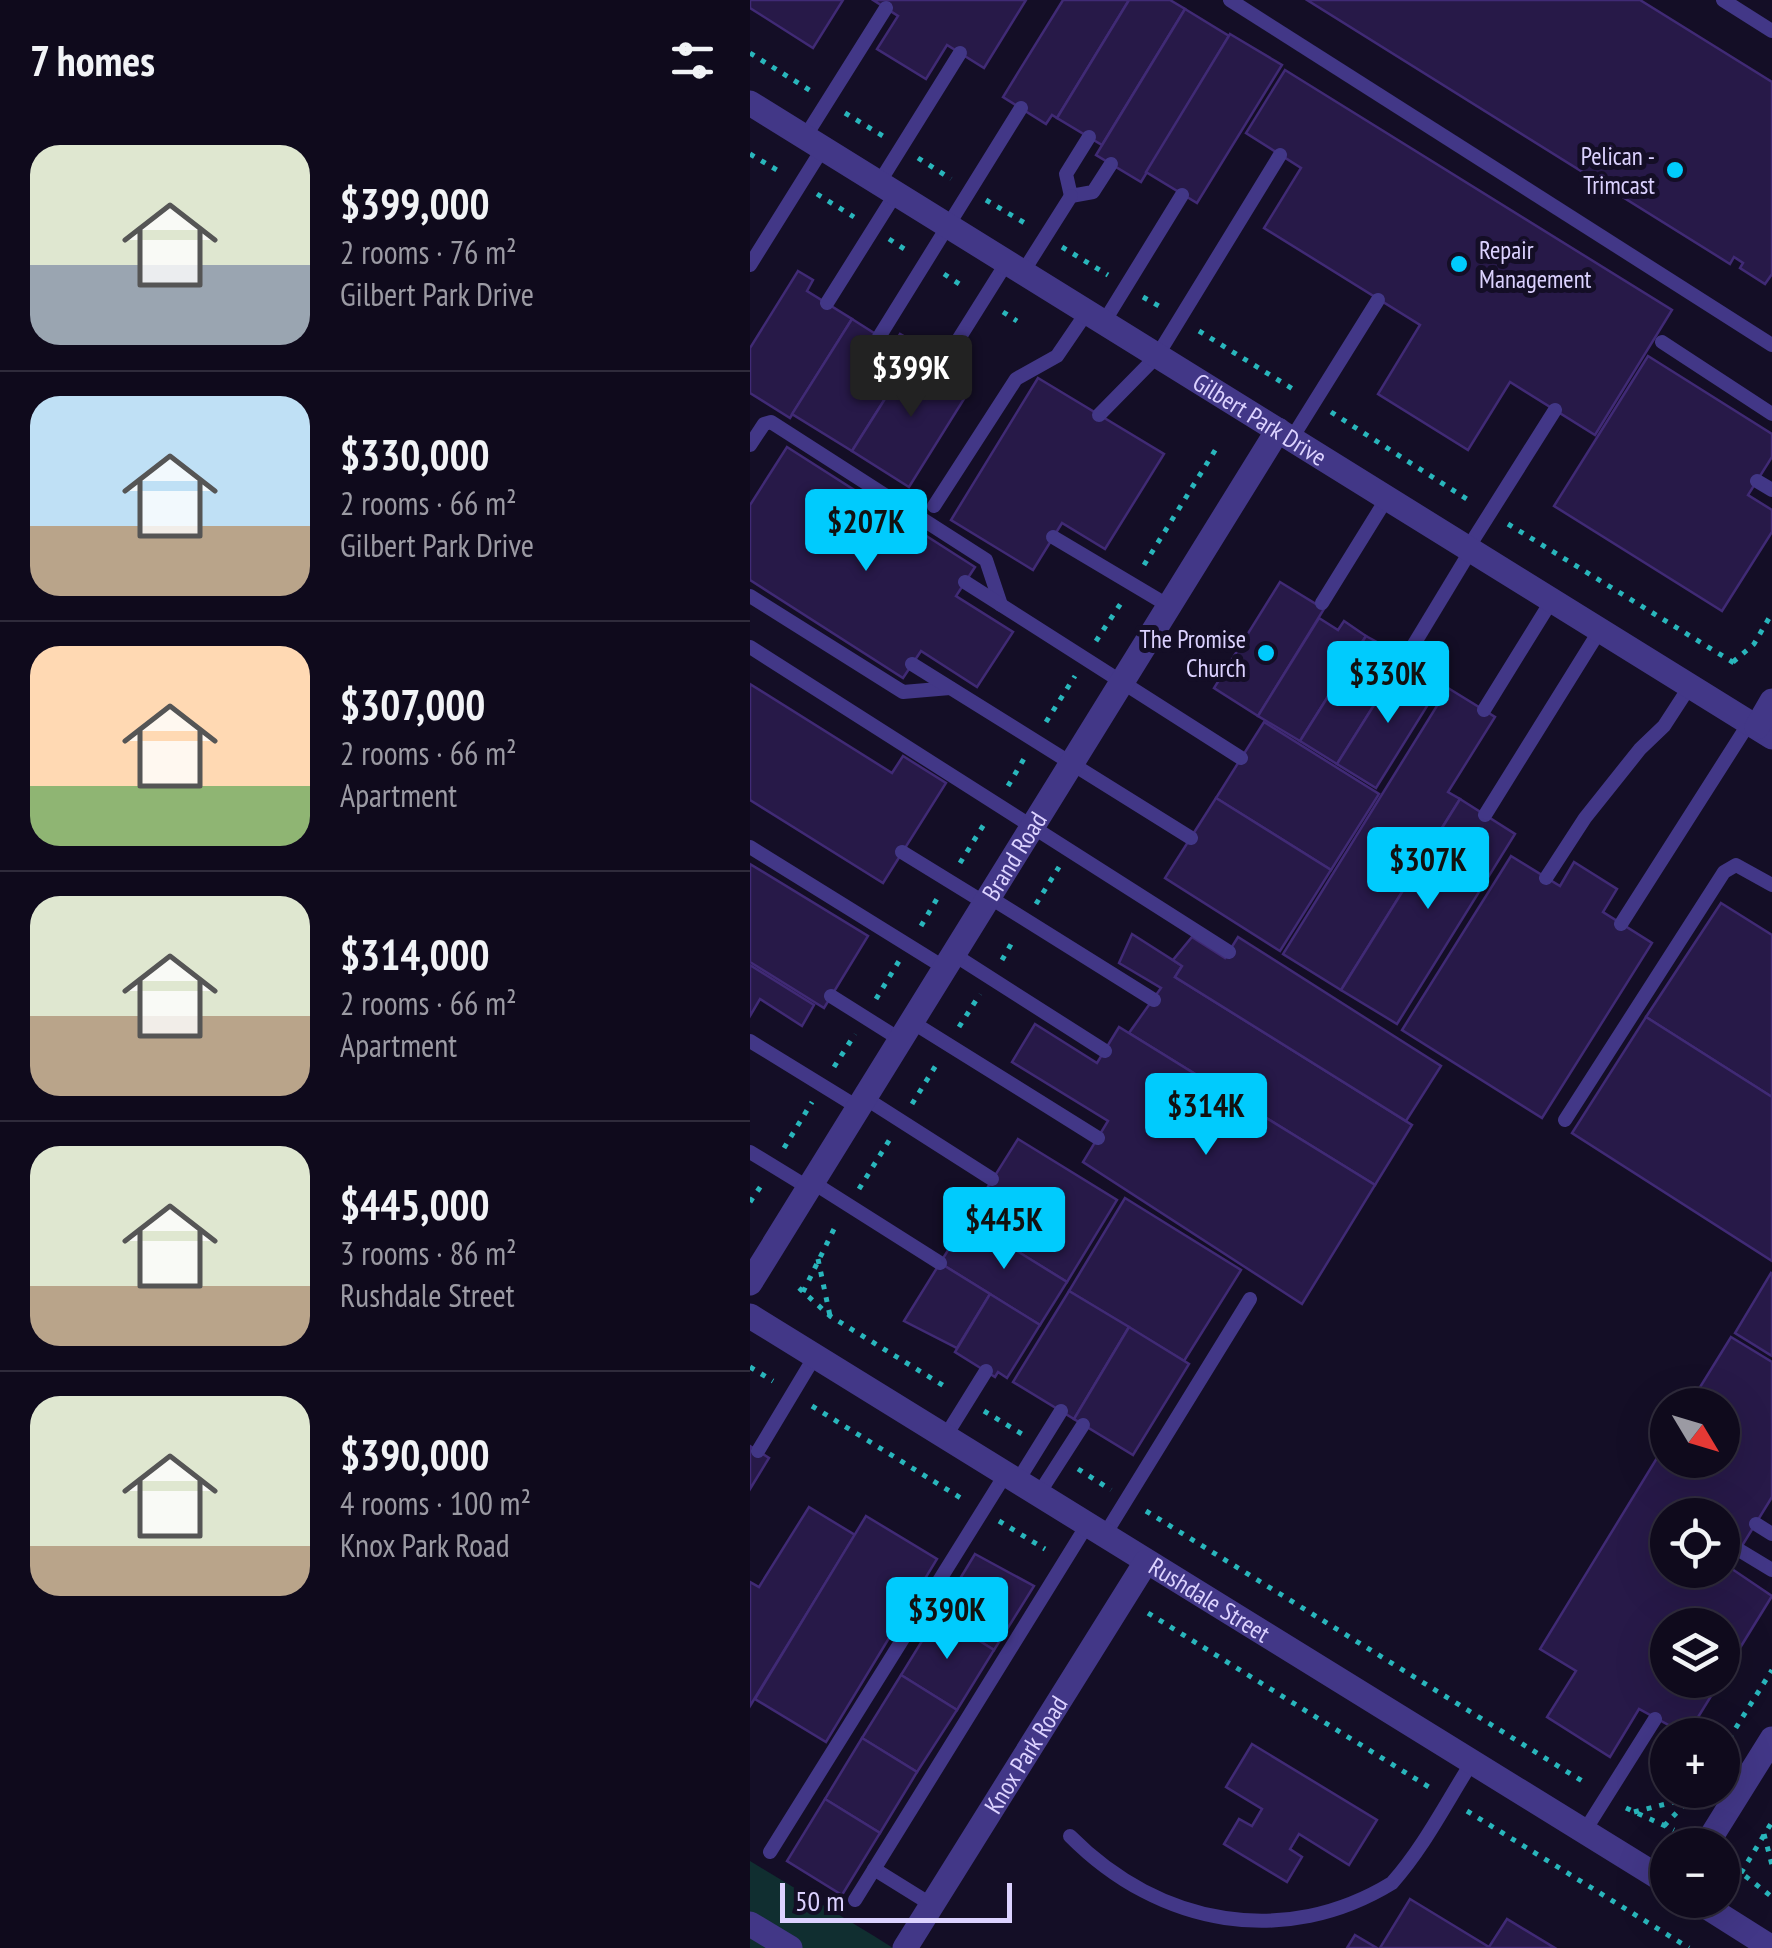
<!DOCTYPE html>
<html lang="en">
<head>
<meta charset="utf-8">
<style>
	:root { --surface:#0f0a1c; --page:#1d1829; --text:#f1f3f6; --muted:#9b9aa3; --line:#2f2b3b; --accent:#00cbfd }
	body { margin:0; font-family:"PT Sans Narrow",sans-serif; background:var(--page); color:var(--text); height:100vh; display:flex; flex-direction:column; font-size:38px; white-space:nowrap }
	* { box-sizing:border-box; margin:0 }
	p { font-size:32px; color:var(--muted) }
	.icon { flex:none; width:55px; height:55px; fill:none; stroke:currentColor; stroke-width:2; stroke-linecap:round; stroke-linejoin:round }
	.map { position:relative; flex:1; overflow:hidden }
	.sheet { display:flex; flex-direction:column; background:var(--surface); width:750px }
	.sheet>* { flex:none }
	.needle { width:65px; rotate:128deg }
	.fabs { position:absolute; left:900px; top:1388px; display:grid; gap:20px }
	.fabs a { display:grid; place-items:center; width:90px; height:90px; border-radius:50%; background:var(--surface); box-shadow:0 10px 40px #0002,0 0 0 2px var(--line); font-size:50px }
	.scale { position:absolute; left:30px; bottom:25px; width:232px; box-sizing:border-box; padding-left:10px; border:5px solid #dcd2ff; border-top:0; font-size:28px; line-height:35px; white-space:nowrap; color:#dcd2ff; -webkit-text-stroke:8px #140e26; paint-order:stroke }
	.price { position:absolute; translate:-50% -85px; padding:0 22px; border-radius:10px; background:var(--accent); color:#111; font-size:32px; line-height:65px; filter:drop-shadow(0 2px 5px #0008) }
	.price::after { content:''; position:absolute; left:50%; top:60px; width:30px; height:22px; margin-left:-15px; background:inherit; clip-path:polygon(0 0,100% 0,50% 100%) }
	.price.selected { background:#222; color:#fff }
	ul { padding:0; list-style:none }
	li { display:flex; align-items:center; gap:30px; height:250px; padding:0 30px }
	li+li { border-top:2px solid var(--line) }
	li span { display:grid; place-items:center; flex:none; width:280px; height:200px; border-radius:30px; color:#555 }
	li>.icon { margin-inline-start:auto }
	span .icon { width:120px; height:120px; fill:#fffc; stroke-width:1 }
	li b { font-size:42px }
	h2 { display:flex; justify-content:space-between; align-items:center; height:120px; padding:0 30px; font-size:42px }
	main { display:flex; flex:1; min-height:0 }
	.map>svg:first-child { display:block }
	.green { fill:#102e30 }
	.building { fill:#271948; stroke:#402a75; stroke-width:2.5; fill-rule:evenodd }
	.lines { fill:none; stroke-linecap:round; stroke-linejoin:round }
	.path { stroke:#29b6bc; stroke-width:5; stroke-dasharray:5 8; stroke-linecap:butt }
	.lane { stroke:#423787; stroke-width:14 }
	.street { stroke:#423787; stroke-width:25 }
	.poi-dot { fill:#00cbfd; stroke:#140e26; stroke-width:4 }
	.labels { text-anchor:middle; stroke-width:10; stroke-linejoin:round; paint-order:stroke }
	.poi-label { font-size:25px; fill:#dcd2ff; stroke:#140e26; text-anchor:end }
	.street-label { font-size:25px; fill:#dcd2ff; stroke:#140e26 }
</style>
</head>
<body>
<main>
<section class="sheet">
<h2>7 homes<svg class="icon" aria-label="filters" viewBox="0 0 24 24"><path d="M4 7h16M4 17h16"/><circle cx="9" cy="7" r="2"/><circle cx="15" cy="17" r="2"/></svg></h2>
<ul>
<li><span style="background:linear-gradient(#dfe7d0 60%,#9aa5b1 0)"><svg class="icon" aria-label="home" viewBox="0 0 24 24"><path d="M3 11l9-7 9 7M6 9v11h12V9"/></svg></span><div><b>$399,000</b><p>2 rooms · 76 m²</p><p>Gilbert Park Drive</p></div></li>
<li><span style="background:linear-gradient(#bfe0f5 65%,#b9a48a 0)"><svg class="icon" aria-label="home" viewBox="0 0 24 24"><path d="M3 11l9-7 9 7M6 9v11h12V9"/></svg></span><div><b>$330,000</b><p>2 rooms · 66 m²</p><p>Gilbert Park Drive</p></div></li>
<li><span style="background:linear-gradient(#ffd9b3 70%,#8fb573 0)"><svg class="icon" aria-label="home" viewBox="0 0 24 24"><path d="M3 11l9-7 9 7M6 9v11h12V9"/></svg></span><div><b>$307,000</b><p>2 rooms · 66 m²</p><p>Apartment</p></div></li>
<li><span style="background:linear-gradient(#dfe7d0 60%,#b9a48a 0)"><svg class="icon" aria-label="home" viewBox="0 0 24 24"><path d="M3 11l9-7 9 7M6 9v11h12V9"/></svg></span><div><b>$314,000</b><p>2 rooms · 66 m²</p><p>Apartment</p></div></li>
<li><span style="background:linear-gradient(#dfe7d0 70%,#b9a48a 0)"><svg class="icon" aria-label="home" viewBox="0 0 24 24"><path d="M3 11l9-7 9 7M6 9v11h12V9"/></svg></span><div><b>$445,000</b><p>3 rooms · 86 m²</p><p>Rushdale Street</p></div></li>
<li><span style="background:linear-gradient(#dfe7d0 75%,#b9a48a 0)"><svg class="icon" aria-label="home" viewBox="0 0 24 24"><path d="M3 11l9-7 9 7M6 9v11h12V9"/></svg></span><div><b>$390,000</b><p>4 rooms · 100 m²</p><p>Knox Park Road</p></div></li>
</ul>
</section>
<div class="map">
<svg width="1022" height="1948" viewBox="0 0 1022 1948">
	<rect width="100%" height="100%" fill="#140e26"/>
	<path class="green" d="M0,1861L124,1936L143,1948H0Z"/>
	<g class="building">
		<path d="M0,0H93L63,48L0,8Z"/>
		<path d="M123,0H276L234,68L197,45L176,79L127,49L148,16Z"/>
		<path d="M313,0H379L307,118L302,115L296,124L253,97Z"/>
		<path d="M379,0H420L435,9L352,145L307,118Z"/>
		<path d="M557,0H890L1022,82V274L1015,284L990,268L993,263L984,257L980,264Z"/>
		<path d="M435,9L479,36L391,182L346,155Z"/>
		<path d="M480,34L532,65L447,203L396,172Z"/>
		<path d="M535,70L922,310L845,435L760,382L718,450L628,394L670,325L514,228L551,168L496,133Z"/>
		<path d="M48,271L63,280L57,291L102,319L40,418L0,393V348Z"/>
		<path d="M102,319L143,345L150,334L169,345L102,451L42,414Z"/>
		<path d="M169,345L181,353L174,363L219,391L159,487L102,451Z"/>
		<path d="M898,356L1022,434V457L998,495L1022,510V532L972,611L804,506Z"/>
		<path d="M288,378L414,454L355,549L312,523L283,570L201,520Z"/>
		<path d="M37,447L225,567L206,596L263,632L227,687L171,651L153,678L0,580V505Z"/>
		<path d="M530,582L574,609L508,716L464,688Z"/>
		<path d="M569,618L588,630L594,621L616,636L550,741L508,716Z"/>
		<path d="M616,636L634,646L628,655L648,667L587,764L550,741Z"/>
		<path d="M648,667L670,681L676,672L692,682L626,788L587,764Z"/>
		<path d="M0,684L142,773L153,756L196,783L133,883L0,800Z"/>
		<path d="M698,688L745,717L698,792L710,799L591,990L533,954Z"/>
		<path d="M514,722L629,794L581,870L466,798Z"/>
		<path d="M466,798L581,870L530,951L415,878Z"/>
		<path d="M710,799L765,834L647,1024L591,990Z"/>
		<path d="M761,856L810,886L824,862L867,889L853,912L902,943L792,1118L652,1030Z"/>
		<path d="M0,864L118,936L74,1008L0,962Z"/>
		<path d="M971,903L1022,935V1097L896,1017Z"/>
		<path d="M382,934L432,966L425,977L662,1125L625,1185L379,1033L411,988L369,963Z"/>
		<path d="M442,937L475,958L488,937L691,1066L656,1121L425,977L432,966L423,960Z"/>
		<path d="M0,965L64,1005L52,1026L10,999L0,1016Z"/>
		<path d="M896,1017L1022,1097V1261L822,1133Z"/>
		<path d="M285,1024L347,1063L369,1027L625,1185L552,1304L333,1162L358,1121L262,1062Z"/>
		<path d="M268,1139L367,1200L317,1282L217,1220Z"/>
		<path d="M375,1198L491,1270L434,1361L319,1291Z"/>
		<path d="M217,1220L317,1282L290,1325L190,1263Z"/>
		<path d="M190,1263L240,1294L207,1348L154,1321Z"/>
		<path d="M1021,1273L1022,1274V1356L985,1333Z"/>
		<path d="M319,1291L379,1327L324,1419L263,1382Z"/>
		<path d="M240,1294L290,1325L257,1378L248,1372L245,1377L205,1352Z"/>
		<path d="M379,1327L439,1364L383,1455L324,1419Z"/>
		<path d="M981,1337L1022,1362V1497L979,1567L1022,1596L972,1677V1625H918V1680H971L937,1735L889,1709L860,1757L797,1717L826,1671L790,1649L918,1440V1460H972V1405H939ZM918,1515H972V1570H918Z"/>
		<path d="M0,1446L19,1458L0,1489Z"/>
		<path d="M59,1507L105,1535L0,1706V1582L9,1587Z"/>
		<path d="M116,1516L187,1559L76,1742L5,1699Z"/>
		<path d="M225,1554L284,1586L244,1650L188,1615Z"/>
		<path d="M188,1615L244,1650L207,1710L151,1675Z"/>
		<path d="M151,1675L207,1710L167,1772L112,1738Z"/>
		<path d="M112,1738L167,1772L130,1833L75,1799Z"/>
		<path d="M502,1744L627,1820L599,1865L549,1834L540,1849L552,1857L537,1882L474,1844L489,1819L502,1826L512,1809L476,1787Z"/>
		<path d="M75,1799L130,1833L92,1895L37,1861Z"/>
		<path d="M660,1899L739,1947L757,1919L805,1948H630Z"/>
		<path d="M605,1935L627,1948H597Z"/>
	</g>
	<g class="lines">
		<g class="path">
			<path d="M0,53L61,91"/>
			<path d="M95,113L133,136"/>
			<path d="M0,154L32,173"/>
			<path d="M168,158L201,179"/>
			<path d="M67,194L104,217"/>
			<path d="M236,200L278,225"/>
			<path d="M139,239L159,252"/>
			<path d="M312,247L358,275"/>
			<path d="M194,274L214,287"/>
			<path d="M393,297L414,309"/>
			<path d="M253,312L267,321"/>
			<path d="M449,331L546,391"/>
			<path d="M581,412L723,503"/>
			<path d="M758,524L989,666"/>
			<path d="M394,565L469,444"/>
			<path d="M346,641L373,600"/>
			<path d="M983,662L1004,644L1022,613"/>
			<path d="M296,722L325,676"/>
			<path d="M258,786L275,757"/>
			<path d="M210,863L236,821"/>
			<path d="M286,904L309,867"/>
			<path d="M171,926L188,897"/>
			<path d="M252,960L264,939"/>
			<path d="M126,999L149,961"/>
			<path d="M209,1027L230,994"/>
			<path d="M84,1067L105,1034"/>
			<path d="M162,1104L188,1062"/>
			<path d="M34,1148L62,1102"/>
			<path d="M109,1189L140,1139"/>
			<path d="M0,1202L13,1183"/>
			<path d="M68,1259L80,1316"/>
			<path d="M49,1288L80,1316L199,1389"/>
			<path d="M53,1292L87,1223"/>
			<path d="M0,1367L23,1381"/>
			<path d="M62,1406L214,1500"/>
			<path d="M234,1411L272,1434"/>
			<path d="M328,1469L361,1490"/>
			<path d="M396,1511L837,1784"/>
			<path d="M249,1521L295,1549"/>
			<path d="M398,1613L682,1789"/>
			<path d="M972,1750L1022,1670"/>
			<path d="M876,1808L924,1830"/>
			<path d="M717,1811L939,1948"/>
			<path d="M884,1812L944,1797"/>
			<path d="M914,1826L948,1790"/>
			<path d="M1014,1834L1022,1865"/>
			<path d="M985,1868L1022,1897"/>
			<path d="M991,1873L1022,1822"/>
		</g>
		<g class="lane">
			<path d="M480,0L1022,345"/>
			<path d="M973,0L1022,31"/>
			<path d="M55,137L136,8"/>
			<path d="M339,137L316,174L321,196L343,192L361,164"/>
			<path d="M129,183L210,53"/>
			<path d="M0,265L73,148"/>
			<path d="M273,272L321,196"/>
			<path d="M77,303L146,193"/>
			<path d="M354,322L432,195"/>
			<path d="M129,337L271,108"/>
			<path d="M912,342L1022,414"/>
			<path d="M188,372L257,262"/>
			<path d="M349,415L407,356L530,155"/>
			<path d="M542,438L628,300"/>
			<path d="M0,445L14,424L21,422L236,560L251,605"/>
			<path d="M1007,481L1022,490"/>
			<path d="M184,506L266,379L307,356L337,312"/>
			<path d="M303,537L419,606"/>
			<path d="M718,548L805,410"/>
			<path d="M215,582L491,758"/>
			<path d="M0,596L153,692L200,688"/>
			<path d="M572,603L637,498"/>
			<path d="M0,647L479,952"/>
			<path d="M162,664L441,838"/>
			<path d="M652,664L721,550"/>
			<path d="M734,710L802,600"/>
			<path d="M735,815L850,630"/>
			<path d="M0,847L195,968"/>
			<path d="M152,852L235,903"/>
			<path d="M796,878L835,818L890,749L914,726L940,686"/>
			<path d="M239,897L404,1000"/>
			<path d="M871,924L999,723"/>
			<path d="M203,954L355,1051"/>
			<path d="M81,996L151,1040"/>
			<path d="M162,1022L348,1138"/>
			<path d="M0,1041L109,1108"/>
			<path d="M115,1098L242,1179"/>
			<path d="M815,1120L974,872L986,865L1022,885"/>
			<path d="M0,1152L59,1188"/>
			<path d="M62,1182L190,1263"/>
			<path d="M195,1437L236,1371"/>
			<path d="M8,1451L65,1356"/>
			<path d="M267,1482L311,1411"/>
			<path d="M288,1495L333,1425"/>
			<path d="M1006,1524L1022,1534"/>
			<path d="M354,1536L500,1299"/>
			<path d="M989,1550L1022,1570"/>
			<path d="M834,1832L905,1719"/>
			<path d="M320,1836C410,1927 536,1948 642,1883C674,1847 696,1803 722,1762"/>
			<path d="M20,1852L255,1475"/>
			<path d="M124,1869L182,1905"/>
			<path d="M105,1900L337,1525"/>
		</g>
		<g class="street">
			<path id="s1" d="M0,103L1022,737"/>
			<path d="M1007,727L1022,701"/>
			<path id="s2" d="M0,1283L528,430"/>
			<path id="s3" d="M0,1316L918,1883"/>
			<path d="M956,1845L1022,1739"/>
			<path d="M946,1900L1022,1948"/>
			<path d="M0,1924L40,1948"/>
			<path id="s4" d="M155,1948L396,1562"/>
		</g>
	</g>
	<g class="poi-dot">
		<circle cx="925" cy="170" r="10"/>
		<circle cx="709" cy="264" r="10"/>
		<circle cx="516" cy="653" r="10"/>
	</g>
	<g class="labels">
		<g class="poi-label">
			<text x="905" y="165">Pelican -<tspan x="905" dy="29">Trimcast</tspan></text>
			<text x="729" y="259" text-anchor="start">Repair<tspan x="729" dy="29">Management</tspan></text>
			<text x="496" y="648">The Promise<tspan x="496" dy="29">Church</tspan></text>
		</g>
		<g class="street-label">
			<text dy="9" stroke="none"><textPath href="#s1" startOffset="600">Gilbert Park Drive</textPath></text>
			<text dy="9" stroke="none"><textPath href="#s2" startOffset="502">Brand Road</textPath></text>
			<text dy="9" stroke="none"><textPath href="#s3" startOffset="540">Rushdale Street</textPath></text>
			<text dy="9" stroke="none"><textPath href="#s4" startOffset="228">Knox Park Road</textPath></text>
		</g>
	</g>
</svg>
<div class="fabs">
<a><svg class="needle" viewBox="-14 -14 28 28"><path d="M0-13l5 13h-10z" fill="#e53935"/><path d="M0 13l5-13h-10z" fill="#9b9aa3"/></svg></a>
<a><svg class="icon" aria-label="locate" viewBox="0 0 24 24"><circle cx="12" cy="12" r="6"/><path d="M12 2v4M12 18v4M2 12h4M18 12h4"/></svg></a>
<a><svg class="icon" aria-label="layers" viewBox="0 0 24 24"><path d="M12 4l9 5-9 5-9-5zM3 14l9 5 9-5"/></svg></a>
<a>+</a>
<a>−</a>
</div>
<div class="scale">50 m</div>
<b class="price selected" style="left:161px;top:420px">$399K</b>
<b class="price" style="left:116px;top:574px">$207K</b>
<b class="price" style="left:638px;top:726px">$330K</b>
<b class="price" style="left:678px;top:912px">$307K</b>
<b class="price" style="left:456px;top:1158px">$314K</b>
<b class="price" style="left:254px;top:1272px">$445K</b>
<b class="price" style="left:197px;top:1662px">$390K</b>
</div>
</main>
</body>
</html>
